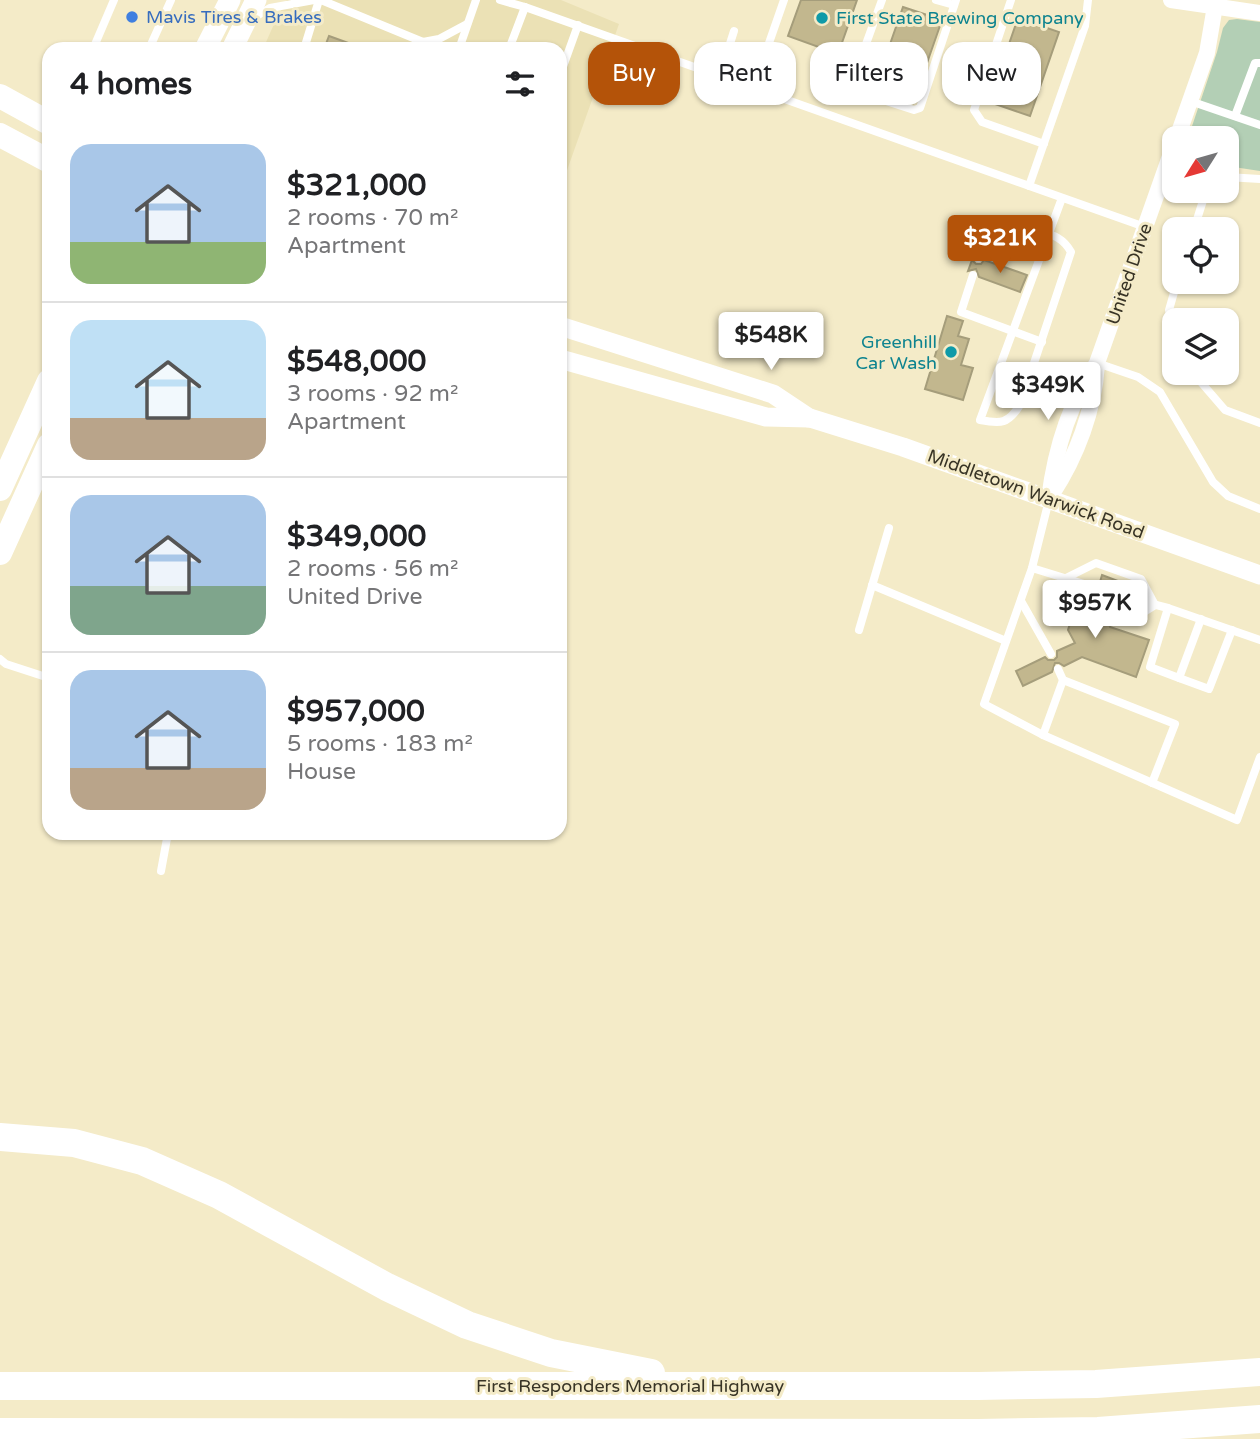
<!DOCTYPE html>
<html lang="en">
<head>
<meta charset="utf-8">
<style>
	:root { --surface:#fff; --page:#f2f2f2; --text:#202124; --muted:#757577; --line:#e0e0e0; --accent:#b45309 }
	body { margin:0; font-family:"Varela Round",sans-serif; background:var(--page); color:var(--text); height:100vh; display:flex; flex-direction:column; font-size:26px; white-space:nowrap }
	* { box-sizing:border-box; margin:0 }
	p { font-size:23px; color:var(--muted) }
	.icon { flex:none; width:38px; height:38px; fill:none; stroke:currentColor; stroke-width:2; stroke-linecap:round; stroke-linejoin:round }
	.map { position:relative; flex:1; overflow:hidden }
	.drawer { position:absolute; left:42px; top:42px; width:525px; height:798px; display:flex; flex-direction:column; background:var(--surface); border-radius:21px; box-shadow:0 2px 5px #0004 }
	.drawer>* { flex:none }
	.hud { position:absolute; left:588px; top:42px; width:567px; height:63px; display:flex; gap:14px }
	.needle { width:46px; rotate:233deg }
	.controls { position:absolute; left:1162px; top:126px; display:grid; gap:14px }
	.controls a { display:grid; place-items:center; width:77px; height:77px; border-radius:14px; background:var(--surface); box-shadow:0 2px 5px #0004; font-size:35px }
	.price { position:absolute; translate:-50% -60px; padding:0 16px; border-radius:7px; background:#fff; color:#222; font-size:23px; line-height:46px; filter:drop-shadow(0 2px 4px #0008) }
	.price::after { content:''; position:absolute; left:50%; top:42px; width:21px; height:16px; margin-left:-10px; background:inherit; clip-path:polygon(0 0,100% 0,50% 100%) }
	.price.selected { background:var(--accent); color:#fff }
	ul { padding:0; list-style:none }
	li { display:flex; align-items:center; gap:21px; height:175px; padding:0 28px }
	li+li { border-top:2px solid var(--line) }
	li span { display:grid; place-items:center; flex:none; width:196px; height:140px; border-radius:21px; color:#555 }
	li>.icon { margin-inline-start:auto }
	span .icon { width:84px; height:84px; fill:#fffc; stroke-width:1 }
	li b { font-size:30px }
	h2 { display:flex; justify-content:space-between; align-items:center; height:84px; padding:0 28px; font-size:30px }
	.chip { padding:0 24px; border-radius:21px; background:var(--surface); box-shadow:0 2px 5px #0004; font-size:24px; line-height:63px }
	.chip.selected { background:var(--accent); color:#fff }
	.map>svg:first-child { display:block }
	.built { fill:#ebe1b5 }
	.green { fill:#b3cfb5 }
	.building { fill:#c2b78e; stroke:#a59d7b; stroke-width:2 }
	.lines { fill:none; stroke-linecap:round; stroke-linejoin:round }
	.service { stroke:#fff; stroke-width:8 }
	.minor { stroke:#fff; stroke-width:16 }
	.tertiary { stroke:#fff; stroke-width:19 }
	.secondary { stroke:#fff; stroke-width:21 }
	.primary { stroke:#fff; stroke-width:24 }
	.motorway { stroke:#fff; stroke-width:28 }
	.shop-dot { fill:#3f7fe0; stroke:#f4ebc8; stroke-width:2.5 }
	.culture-dot { fill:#0f9aa8; stroke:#f4ebc8; stroke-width:2.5 }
	.labels { text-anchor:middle; stroke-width:6; stroke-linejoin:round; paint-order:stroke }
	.shop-label { font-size:18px; fill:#366cbe; stroke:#f4ebc8; text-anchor:start }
	.culture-label { font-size:18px; fill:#0d838f; stroke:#f4ebc8; text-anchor:start }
	.street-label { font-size:18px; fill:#383426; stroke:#f4ebc8 }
</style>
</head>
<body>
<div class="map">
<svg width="1260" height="1439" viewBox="0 0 1260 1439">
	<rect width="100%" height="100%" fill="#f4ebc8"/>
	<path class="built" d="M287,0H561L619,24L560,190V49H263L278,15Z"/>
	<path class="green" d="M1237,19L1260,22V171L1227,166V138H1188L1217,52L1223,28L1229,20Z"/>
	<g class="building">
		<path d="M801,0H857L838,54L788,36Z"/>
		<path d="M903,7L942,20L913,103L874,90Z"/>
		<path d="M1018,18L1059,32L1030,116L989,102Z"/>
		<path d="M329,36L362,48L361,49H324Z"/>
		<path d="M972,260L976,264H981L984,260L1027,275L1020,292L979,277L976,269L968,271Z"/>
		<path d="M947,316L963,321L958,336L969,339L961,365L973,368L963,400L925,389Z"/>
		<path d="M1102,575L1126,584L1124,590H1119L1115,594V598L1119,602L1116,612L1108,616L1110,627L1149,640L1136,677L1082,657L1064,666L1059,663H1055L1052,672L1023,686L1016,671L1045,657L1048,660H1054L1057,657V651L1075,643L1068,630L1073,614L1086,618L1088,615L1095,613L1096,607L1092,603L1095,594L1103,591V586L1100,582Z"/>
	</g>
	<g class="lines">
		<g class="service">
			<path d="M321,0L423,42L439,39L467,24"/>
			<path d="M500,0L525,7L1145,227"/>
			<path d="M882,0L854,77V86L858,92L914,110L920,108L956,0"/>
			<path d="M936,0L954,5"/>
			<path d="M1011,0L974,110L982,122L1044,144"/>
			<path d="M253,18L270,8L314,0"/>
			<path d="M769,43L784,0"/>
			<path d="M93,49L114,0"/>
			<path d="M149,49L171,0"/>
			<path d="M304,49L319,0"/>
			<path d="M459,49L476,0"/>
			<path d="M509,49L525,7"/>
			<path d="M560,75L578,25"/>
			<path d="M720,75L734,31"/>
			<path d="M1190,101L1260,125"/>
			<path d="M1235,116L1255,63H1260"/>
			<path d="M1227,177L1260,179"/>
			<path d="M1029,186L1085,26L1088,0"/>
			<path d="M1194,229L1206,191"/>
			<path d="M978,258C985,240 998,226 1019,224C1025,224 1034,229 1040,231C1054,235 1064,239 1071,252L1020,405C1008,424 1001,424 980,420L1062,198"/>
			<path d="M973,275L961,312L1042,342"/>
			<path d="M1174,335L1169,310L1177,282"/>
			<path d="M1097,363L1138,377L1160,392L1213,482L1228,496L1260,509"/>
			<path d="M1193,373L1225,410L1260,423"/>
			<path d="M1049,500L1032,568L984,704L1043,735L1237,820L1260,757"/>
			<path d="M1032,568L1097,588"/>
			<path d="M872,585L1006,641"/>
			<path d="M1121,596L1168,608L1260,640"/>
			<path d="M1021,601L1051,654"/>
			<path d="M1168,608L1150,667L1179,678"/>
			<path d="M1090,609L1079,606L1066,578L1096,563L1141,579L1155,605L1128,622L1114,618"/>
			<path d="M1201,619L1179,678L1209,689L1232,630"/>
			<path d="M859,630L889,528"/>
			<path d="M0,659L6,664L49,678"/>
			<path d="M1058,669L1063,680L1175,724L1152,783"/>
			<path d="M1043,735L1063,680"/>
			<path d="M161,871L168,833"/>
		</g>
		<g class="minor">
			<path d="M1171,0L1260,13"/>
			<path d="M1177,138L1207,53L1215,6"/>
			<path d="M1052,494C1077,456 1094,410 1097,365"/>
			<path d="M1049,499C1055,451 1069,403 1097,363L1174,145"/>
		</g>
		<g class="tertiary">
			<path d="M560,326L773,394L809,418"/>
			<path d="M560,359L766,417L810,418L903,447L1260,575"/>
		</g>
		<g class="secondary">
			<path d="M205,49L230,0"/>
			<path d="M232,49L256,0"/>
		</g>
		<g class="primary">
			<path d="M0,96L49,123"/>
			<path d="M0,135L49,161"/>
			<path d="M0,489L49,381"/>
			<path d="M0,553L49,445"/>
		</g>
		<g class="motorway">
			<path d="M0,1137L74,1143L142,1161L219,1195L387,1287L467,1325L551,1353L651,1373"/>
			<path d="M0,1386H978L1096,1384L1260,1372"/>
			<path d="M0,1432L978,1433L1098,1431L1260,1419"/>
		</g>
	</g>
	<circle class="shop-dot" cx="132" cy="17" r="7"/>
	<g class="culture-dot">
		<circle cx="822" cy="18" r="7"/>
		<circle cx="951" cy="352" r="7"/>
	</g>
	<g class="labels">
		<g class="shop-label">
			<text x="146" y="23">Mavis Tires &amp; Brakes</text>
		</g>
		<g class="culture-label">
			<text x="836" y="24">First State Brewing Company</text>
			<text x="937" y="348" text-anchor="end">Greenhill<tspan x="937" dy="21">Car Wash</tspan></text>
		</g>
		<g class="street-label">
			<text transform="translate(1129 274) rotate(-71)" y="6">United Drive</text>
			<text transform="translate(1036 494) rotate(20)" y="6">Middletown Warwick Road</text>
			<text x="630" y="1392">First Responders Memorial Highway</text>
		</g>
	</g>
</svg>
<div class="controls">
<a><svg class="needle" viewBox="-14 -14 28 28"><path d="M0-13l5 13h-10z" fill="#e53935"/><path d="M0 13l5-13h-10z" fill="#757577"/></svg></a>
<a><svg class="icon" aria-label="locate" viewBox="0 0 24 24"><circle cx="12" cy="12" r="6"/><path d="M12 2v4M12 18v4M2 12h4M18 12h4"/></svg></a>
<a><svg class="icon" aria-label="layers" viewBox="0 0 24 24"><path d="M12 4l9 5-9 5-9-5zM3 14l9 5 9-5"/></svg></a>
</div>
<b class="price selected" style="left:1000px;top:275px">$321K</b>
<b class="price" style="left:771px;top:372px">$548K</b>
<b class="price" style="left:1048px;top:422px">$349K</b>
<b class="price" style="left:1095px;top:640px">$957K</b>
<div class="hud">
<a class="chip selected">Buy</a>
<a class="chip">Rent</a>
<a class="chip">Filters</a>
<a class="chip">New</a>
</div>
<section class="drawer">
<h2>4 homes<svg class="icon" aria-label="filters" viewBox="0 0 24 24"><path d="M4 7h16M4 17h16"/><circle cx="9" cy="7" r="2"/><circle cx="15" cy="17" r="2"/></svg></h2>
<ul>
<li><span style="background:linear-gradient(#a9c7e8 70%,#8fb573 0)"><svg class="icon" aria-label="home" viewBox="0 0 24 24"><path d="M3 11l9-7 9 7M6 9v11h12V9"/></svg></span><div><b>$321,000</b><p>2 rooms · 70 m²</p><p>Apartment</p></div></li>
<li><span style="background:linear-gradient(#bfe0f5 70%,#b9a48a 0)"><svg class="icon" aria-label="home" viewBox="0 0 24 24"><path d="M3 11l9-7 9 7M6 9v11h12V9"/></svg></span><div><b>$548,000</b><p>3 rooms · 92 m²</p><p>Apartment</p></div></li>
<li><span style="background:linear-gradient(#a9c7e8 65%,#7fa58c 0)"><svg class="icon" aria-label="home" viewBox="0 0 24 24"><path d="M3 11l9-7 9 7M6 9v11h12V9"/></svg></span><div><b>$349,000</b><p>2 rooms · 56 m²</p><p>United Drive</p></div></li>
<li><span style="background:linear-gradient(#a9c7e8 70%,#b9a48a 0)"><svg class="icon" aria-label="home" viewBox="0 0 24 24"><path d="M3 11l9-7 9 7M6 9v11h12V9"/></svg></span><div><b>$957,000</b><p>5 rooms · 183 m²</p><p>House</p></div></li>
</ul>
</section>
</div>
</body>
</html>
